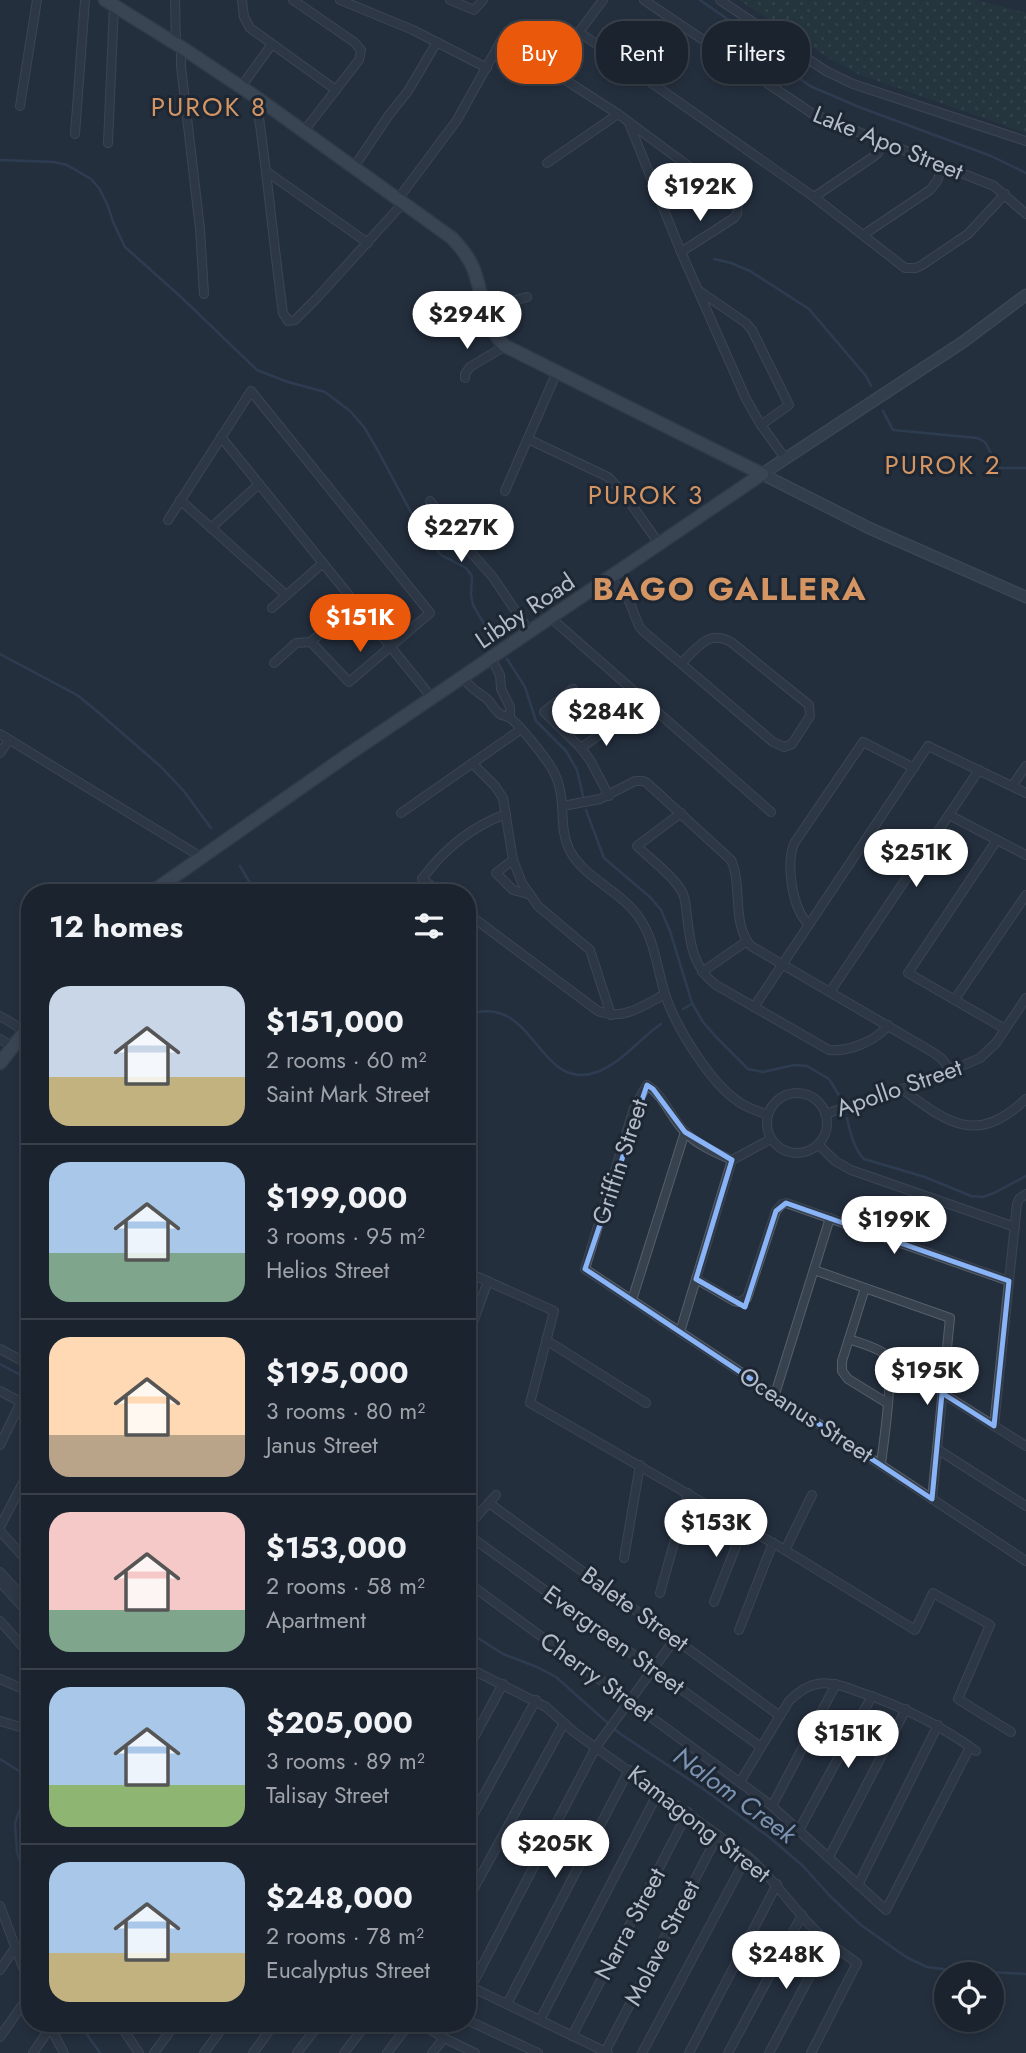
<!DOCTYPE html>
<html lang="en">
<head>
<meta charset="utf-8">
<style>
	:root { --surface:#1b232e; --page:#242b36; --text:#f1f3f6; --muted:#a0a4aa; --line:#39404a; --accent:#ea580c }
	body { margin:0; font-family:Jost,sans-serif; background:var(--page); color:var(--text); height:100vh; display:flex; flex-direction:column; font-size:26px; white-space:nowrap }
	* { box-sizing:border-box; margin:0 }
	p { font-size:23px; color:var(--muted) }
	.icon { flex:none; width:38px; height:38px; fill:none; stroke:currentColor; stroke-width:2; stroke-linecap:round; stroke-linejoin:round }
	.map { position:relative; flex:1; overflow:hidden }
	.drawer { position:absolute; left:21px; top:884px; width:455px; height:1148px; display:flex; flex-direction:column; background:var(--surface); border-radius:28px; box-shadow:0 4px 10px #0003,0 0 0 2px var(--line) }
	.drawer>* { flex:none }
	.hud { position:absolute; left:497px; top:21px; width:424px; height:63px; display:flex; gap:14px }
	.buttons { position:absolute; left:934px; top:1962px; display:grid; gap:14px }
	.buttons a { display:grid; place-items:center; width:70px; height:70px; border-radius:50%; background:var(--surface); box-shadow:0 4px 10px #0003,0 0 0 2px var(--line); font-size:35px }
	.price { position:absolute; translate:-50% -60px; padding:0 16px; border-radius:24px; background:#fff; color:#222; font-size:23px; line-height:46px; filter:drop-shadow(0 2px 4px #0008) }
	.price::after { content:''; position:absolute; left:50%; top:42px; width:21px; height:16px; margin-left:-10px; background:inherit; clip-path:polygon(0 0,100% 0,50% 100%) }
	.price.on { background:var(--accent); color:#fff }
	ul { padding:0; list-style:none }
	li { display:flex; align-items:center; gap:21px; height:175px; padding:0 28px }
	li+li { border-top:2px solid var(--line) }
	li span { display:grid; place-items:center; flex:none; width:196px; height:140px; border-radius:21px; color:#555 }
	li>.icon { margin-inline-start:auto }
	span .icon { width:84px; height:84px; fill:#fffc; stroke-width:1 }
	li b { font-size:30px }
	h2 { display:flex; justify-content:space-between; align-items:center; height:84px; padding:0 28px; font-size:30px }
	.pill { padding:0 24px; border-radius:28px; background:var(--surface); box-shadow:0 4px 10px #0003,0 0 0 2px var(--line); font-size:24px; line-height:63px }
	.pill.on { background:var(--accent); color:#fff }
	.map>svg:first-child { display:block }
	.grass { fill:url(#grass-dots) }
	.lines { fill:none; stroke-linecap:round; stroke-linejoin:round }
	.stream { stroke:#394c67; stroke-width:2.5 }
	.minor-casing { stroke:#565f6c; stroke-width:10 }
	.secondary-casing { stroke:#565f6c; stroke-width:13 }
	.primary-casing { stroke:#414a57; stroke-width:15 }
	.minor { stroke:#38414e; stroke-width:8 }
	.secondary { stroke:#465061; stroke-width:10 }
	.primary { stroke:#56606e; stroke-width:12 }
	.marked { fill:none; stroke:#8ab4f8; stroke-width:5; stroke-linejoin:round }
	.labels { text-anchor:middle; stroke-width:6; stroke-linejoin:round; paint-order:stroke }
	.street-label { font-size:24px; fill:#b4bcc9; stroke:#1d2633 }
	.neighbourhood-label { font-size:26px; letter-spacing:2px; fill:#d59563; stroke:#1d2633 }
	.water-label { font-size:26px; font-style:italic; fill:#7c92b1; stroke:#1d2633 }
	.district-label { font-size:32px; font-weight:bold; letter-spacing:2px; fill:#d59563; stroke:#1d2633 }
</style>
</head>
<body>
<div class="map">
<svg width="1026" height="2053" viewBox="0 0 1026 2053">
	<defs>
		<pattern id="grass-dots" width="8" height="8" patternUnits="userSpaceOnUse" patternTransform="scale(1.75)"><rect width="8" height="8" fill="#263c3f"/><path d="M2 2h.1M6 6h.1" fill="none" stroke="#435659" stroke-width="1.8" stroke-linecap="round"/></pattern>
	</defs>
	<rect width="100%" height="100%" fill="#242f3e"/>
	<path class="grass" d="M739,0H977L1026,13V133L858,74L830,59Z"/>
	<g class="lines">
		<g class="stream">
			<path d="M700,0L753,37L792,73L810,86L859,107L991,156L1026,173"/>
			<path d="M0,160L54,162L67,165L91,179L99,188L108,206L113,222L125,247L181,297L257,370L288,382L325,392L350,411L364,427L377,449L421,531L441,555L466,568L472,576L471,595L473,605L493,639"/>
			<path d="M714,259L731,263L750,271L809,309L866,376L871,386"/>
			<path d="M883,411L893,430L977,438L985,442L999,468H1026"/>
			<path d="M0,654L77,695L98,712L160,766L183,790L211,828"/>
			<path d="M507,659L525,687L536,721L566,751L577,770L583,796"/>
			<path d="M586,810L604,858L650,897L661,910L670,931L692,1003L703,1022L717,1038L748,1069L763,1072L794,1065L807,1066L829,1079L840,1097"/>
			<path d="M240,866L250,883L254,892"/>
			<path d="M683,1009L692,1004"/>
			<path d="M467,1015C535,990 537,1094 597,1072C622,1063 640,1038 661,1024"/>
			<path d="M847,1118C850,1132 854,1149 864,1159L925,1177L971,1196L983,1197L994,1193L1026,1176"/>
			<path d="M0,1364L30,1380"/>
			<path d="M467,1631L503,1654L537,1667L556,1677L619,1733L702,1788L769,1837L803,1866L830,1896L861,1925L906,1957L927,1967L950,1970L1026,1974"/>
			<path d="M0,1759L19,1771L27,1789L15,1823L17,1852L30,1894"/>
			<path d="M79,2023L100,2053"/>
		</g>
		<g class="minor-casing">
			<g id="minor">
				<path d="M175,0L176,44"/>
				<path d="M242,0L244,17L250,28L336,90"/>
				<path d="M293,0L354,42L361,50L359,60L304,131"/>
				<path d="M340,0L413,30L487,68"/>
				<path d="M450,0L474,10L483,0"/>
				<path d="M603,0L579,32L814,197L905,268H916L922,265L968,234L1005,194"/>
				<path d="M644,0L813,114L994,186L1026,214"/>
				<path d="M720,0L826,71L853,84L1026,141"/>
				<path d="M184,49L181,55V66L200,229L204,294"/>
				<path d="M241,87L272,44"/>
				<path d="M256,97C267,169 273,241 283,313L288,321L295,320L317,298L403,203"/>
				<path d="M20,106L37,0"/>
				<path d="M629,123L681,252L746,399L761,425L785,458"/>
				<path d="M75,134L85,0"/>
				<path d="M108,143L114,6"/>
				<path d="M547,163L618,114"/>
				<path d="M354,167L389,115L408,91L437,42"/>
				<path d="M267,172L368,243"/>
				<path d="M814,197L873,157L878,153L882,143"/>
				<path d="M398,199L457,120L502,39L618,114L738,203L737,214L734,218L681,252"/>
				<path d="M863,235L930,190L937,181L943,166"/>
				<path d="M698,290L746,323L752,330L789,405L761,425"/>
				<path d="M485,309L527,297"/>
				<path d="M465,378V374L470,367L505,346"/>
				<path d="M221,437L432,698"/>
				<path d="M528,439L608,477L624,494L660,545"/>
				<path d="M505,491L556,374"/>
				<path d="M180,500L286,595"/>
				<path d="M430,501L458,538L492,576L530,632"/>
				<path d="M168,520L251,391L430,613L349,682L311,642"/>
				<path d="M211,528L259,484"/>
				<path d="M610,578L629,601L639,626L643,631L773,742L784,747L792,744L810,716L809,705L804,701L731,642C708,629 698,648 681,663"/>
				<path d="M272,608L323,563"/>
				<path d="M551,618L771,812"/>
				<path d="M311,642L354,602"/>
				<path d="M491,658L500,675L501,689L510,707V718"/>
				<path d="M274,663L296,643L311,642"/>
				<path d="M463,678C471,688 476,691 486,698C492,703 494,710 500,714C503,716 507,716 510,718C520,725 544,756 551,767C569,796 557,824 569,849C583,878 622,891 640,919C655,941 657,969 665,994C675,1026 711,1084 739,1102C747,1108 758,1111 768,1115"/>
				<path d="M573,689L544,712L581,748L590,760L609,796"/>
				<path d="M0,734L201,857"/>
				<path d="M581,748L613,725"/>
				<path d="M0,753L9,740"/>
				<path d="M472,763L495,786L503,798L513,860L522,883L538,906L590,950L611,1015"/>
				<path d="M1012,786L1026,766"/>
				<path d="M563,806L600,799L635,781H643L647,783L731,860C743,886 731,923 751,946L934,1053L942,1059L951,1071"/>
				<path d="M401,813L520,730"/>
				<path d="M681,813L637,846C650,859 676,878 683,894C686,901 686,909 687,916C690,943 693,968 716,985L829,1050C848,1052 877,1041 888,1025"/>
				<path d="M949,815L1026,855"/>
				<path d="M997,840L908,973L1005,1029"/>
				<path d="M513,860L496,873L513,890L528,894"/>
				<path d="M440,892L422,879C444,849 470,827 506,814"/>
				<path d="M467,913L598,1011C623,1021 643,1006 665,994"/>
				<path d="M809,924C792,912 785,859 795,842L863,742L914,768"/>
				<path d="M702,972L747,941"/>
				<path d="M830,992L979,770"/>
				<path d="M955,999L1026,895"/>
				<path d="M754,1007L928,746L1026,793"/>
				<path d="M0,1016L25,1031"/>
				<path d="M0,1039L13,1047"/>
				<path d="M902,1089C948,1123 976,1146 1026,1099"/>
				<circle cx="797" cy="1123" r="30"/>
				<path d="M825,1114L930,1080L980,1058L996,1043L1026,998"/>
				<path d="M818,1144L835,1161L851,1170L1015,1227"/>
				<path d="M732,1160C716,1153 697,1145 685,1132C670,1117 665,1097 647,1085L634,1108L585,1269L1026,1561"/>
				<path d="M814,1270L950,1318L932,1499"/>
				<path d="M467,1272L554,1311L530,1403L785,1550L915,1630L933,1593L990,1625L958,1699L1011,1732"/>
				<path d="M696,1279L734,1301L739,1302L747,1298L776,1211L782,1204L786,1203L1009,1281"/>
				<path d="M865,1288L842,1361V1371L848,1379L887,1403"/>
				<path d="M632,1300L685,1132"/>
				<path d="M680,1332L732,1160L771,1139"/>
				<path d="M467,1339L488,1281"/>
				<path d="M849,1339C860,1343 876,1347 885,1354C896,1363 883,1447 881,1464"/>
				<path d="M546,1340L646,1403"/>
				<path d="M0,1349L30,1365"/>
				<path d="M0,1391L30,1407"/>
				<path d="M942,1393L1026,1446"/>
				<path d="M775,1394L830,1218"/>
				<path d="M994,1426L1017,1204L1019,1199L1026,1194"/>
				<path d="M0,1445L21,1402"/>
				<path d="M937,1449L1026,1506"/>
				<path d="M489,1503L780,1716"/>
				<path d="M0,1527L30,1469"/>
				<path d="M467,1527L496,1495"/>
				<path d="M0,1531L30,1564"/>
				<path d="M467,1534L761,1747"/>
				<path d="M785,1550L812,1495"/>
				<path d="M624,1558L640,1465"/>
				<path d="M0,1572L30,1605"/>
				<path d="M0,1582L30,1615"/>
				<path d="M467,1582L772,1806L886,1910L970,1747"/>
				<path d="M660,1593L688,1493"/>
				<path d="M714,1602L744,1526"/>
				<path d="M0,1621L30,1655"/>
				<path d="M739,1630L773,1543"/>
				<path d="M467,1667L546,1707L574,1732L747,1856C773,1877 790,1905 814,1929C827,1942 842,1952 857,1963L811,2053"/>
				<path d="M0,1679L30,1692"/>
				<path d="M0,1721L30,1730"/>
				<path d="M467,1750L503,1684"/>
				<path d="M740,1782L789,1701C797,1693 806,1686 817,1684C831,1681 846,1687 859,1692C902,1706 940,1725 976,1751"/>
				<path d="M772,1806L836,1684"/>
				<path d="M467,1826L536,1700"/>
				<path d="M799,1830L872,1696"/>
				<path d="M829,1857L906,1709"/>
				<path d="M858,1885L938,1725"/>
				<path d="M467,1901L564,1723"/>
				<path d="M0,1906L30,1986"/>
				<path d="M0,1970L15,1948"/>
				<path d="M467,1985L608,2053"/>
				<path d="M467,1995L596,1747L675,1639"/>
				<path d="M507,2004L629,1770"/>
				<path d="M467,2020L538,2053"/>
				<path d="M540,2020L659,1791"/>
				<path d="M48,2023L64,2053"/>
				<path d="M119,2023L139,2053"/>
				<path d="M420,2023L444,2038L475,2053"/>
				<path d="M572,2036L688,1812"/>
				<path d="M0,2037L30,1994"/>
				<path d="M605,2052L718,1835"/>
				<path d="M33,2053L50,2028"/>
				<path d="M154,2053L176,2023"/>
				<path d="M204,2053L226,2023"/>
				<path d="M253,2053L275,2023"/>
				<path d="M297,2053L320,2023"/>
				<path d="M344,2053L367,2023"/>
				<path d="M387,2053L410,2023"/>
				<path d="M432,2053L444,2038"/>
				<path d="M642,2053L747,1856"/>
				<path d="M689,2053L777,1884"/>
				<path d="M728,2053L802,1915"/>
				<path d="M769,2053L828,1942"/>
			</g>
		</g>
		<g class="secondary-casing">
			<path id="secondary" d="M1026,295L963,342L762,474L869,528L1026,597"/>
		</g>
		<g class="primary-casing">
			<g id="primary">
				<path d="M105,0L184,49L256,97L452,238C461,248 469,257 474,270C483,296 484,326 505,346L762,474L346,756L152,892"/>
				<path d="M0,1063L30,1025"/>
			</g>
		</g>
		<use href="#minor" class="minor"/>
		<use href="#secondary" class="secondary"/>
		<use href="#primary" class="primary"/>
	</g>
	<path d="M0 0H1026V2053H0ZM647,1085L653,1089L685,1132L732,1160L696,1279L745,1307L776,1211L786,1203L1009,1281L994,1426L942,1393L932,1499L585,1269Z" fill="#242f3e" fill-opacity=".55" fill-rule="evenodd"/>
	<path class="marked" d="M647,1085L653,1089L685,1132L732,1160L696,1279L745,1307L776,1211L786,1203L1009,1281L994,1426L942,1393L932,1499L585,1269Z"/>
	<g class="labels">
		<g class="street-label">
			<text transform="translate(888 143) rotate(22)" y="8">Lake Apo Street</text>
			<text transform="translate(525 611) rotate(-34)" y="8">Libby Road</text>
			<text transform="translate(899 1088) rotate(-19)" y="8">Apollo Street</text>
			<text transform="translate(620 1162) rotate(-72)" y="8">Griffin Street</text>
			<text transform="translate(806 1415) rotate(33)" y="8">Oceanus Street</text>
			<text transform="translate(635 1609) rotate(36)" y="8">Balete Street</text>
			<text transform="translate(614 1640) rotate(36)" y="8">Evergreen Street</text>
			<text transform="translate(597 1677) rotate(36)" y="8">Cherry Street</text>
			<text transform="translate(699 1824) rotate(38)" y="8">Kamagong Street</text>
			<text transform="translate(630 1924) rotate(-62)" y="8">Narra Street</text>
			<text transform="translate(662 1943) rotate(-63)" y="8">Molave Street</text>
		</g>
		<g class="neighbourhood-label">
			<text x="209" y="116">PUROK 8</text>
			<text x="943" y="474">PUROK 2</text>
			<text x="646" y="504">PUROK 3</text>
		</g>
		<g class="water-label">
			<text transform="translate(735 1795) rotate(36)" y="9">Nalom Creek</text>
		</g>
		<g class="district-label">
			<text x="730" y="600">BAGO GALLERA</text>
		</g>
	</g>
</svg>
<div class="buttons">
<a><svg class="icon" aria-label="locate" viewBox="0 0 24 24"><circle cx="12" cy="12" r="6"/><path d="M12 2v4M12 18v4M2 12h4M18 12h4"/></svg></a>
</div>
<b class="price" style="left:700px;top:223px">$192K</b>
<b class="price" style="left:467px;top:351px">$294K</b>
<b class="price" style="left:461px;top:564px">$227K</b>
<b class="price on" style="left:360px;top:654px">$151K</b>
<b class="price" style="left:606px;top:748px">$284K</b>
<b class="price" style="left:916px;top:889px">$251K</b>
<b class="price" style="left:894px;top:1256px">$199K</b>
<b class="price" style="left:927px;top:1407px">$195K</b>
<b class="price" style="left:716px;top:1559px">$153K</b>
<b class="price" style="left:848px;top:1770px">$151K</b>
<b class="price" style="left:555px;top:1880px">$205K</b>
<b class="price" style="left:786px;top:1991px">$248K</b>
<div class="hud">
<a class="pill on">Buy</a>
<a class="pill">Rent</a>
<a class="pill">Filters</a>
</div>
<section class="drawer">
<h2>12 homes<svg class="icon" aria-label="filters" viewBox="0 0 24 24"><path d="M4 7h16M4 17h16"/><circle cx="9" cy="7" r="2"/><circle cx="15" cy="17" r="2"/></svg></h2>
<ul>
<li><span style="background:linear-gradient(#c9d6e8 65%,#c2b280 0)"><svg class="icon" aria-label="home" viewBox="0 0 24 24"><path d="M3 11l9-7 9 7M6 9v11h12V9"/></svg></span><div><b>$151,000</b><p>2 rooms · 60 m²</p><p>Saint Mark Street</p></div></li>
<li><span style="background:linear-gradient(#a9c7e8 65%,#7fa58c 0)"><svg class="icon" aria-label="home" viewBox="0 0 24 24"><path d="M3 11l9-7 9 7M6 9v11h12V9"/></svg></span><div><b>$199,000</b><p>3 rooms · 95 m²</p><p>Helios Street</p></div></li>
<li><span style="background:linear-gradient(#ffd9b3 70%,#b9a48a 0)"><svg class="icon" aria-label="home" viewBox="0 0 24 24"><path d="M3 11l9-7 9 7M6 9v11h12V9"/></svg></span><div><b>$195,000</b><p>3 rooms · 80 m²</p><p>Janus Street</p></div></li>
<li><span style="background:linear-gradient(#f6c9c9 70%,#7fa58c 0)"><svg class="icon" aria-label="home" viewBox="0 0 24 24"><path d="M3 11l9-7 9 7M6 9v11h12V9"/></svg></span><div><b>$153,000</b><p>2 rooms · 58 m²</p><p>Apartment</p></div></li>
<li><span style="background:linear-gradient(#a9c7e8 70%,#8fb573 0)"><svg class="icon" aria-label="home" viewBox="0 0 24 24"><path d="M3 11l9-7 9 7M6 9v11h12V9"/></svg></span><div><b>$205,000</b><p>3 rooms · 89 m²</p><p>Talisay Street</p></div></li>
<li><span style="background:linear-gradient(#a9c7e8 65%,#c2b280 0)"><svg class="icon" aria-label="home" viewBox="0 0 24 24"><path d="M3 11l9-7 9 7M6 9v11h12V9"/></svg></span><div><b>$248,000</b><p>2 rooms · 78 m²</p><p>Eucalyptus Street</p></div></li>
</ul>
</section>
</div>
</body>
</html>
